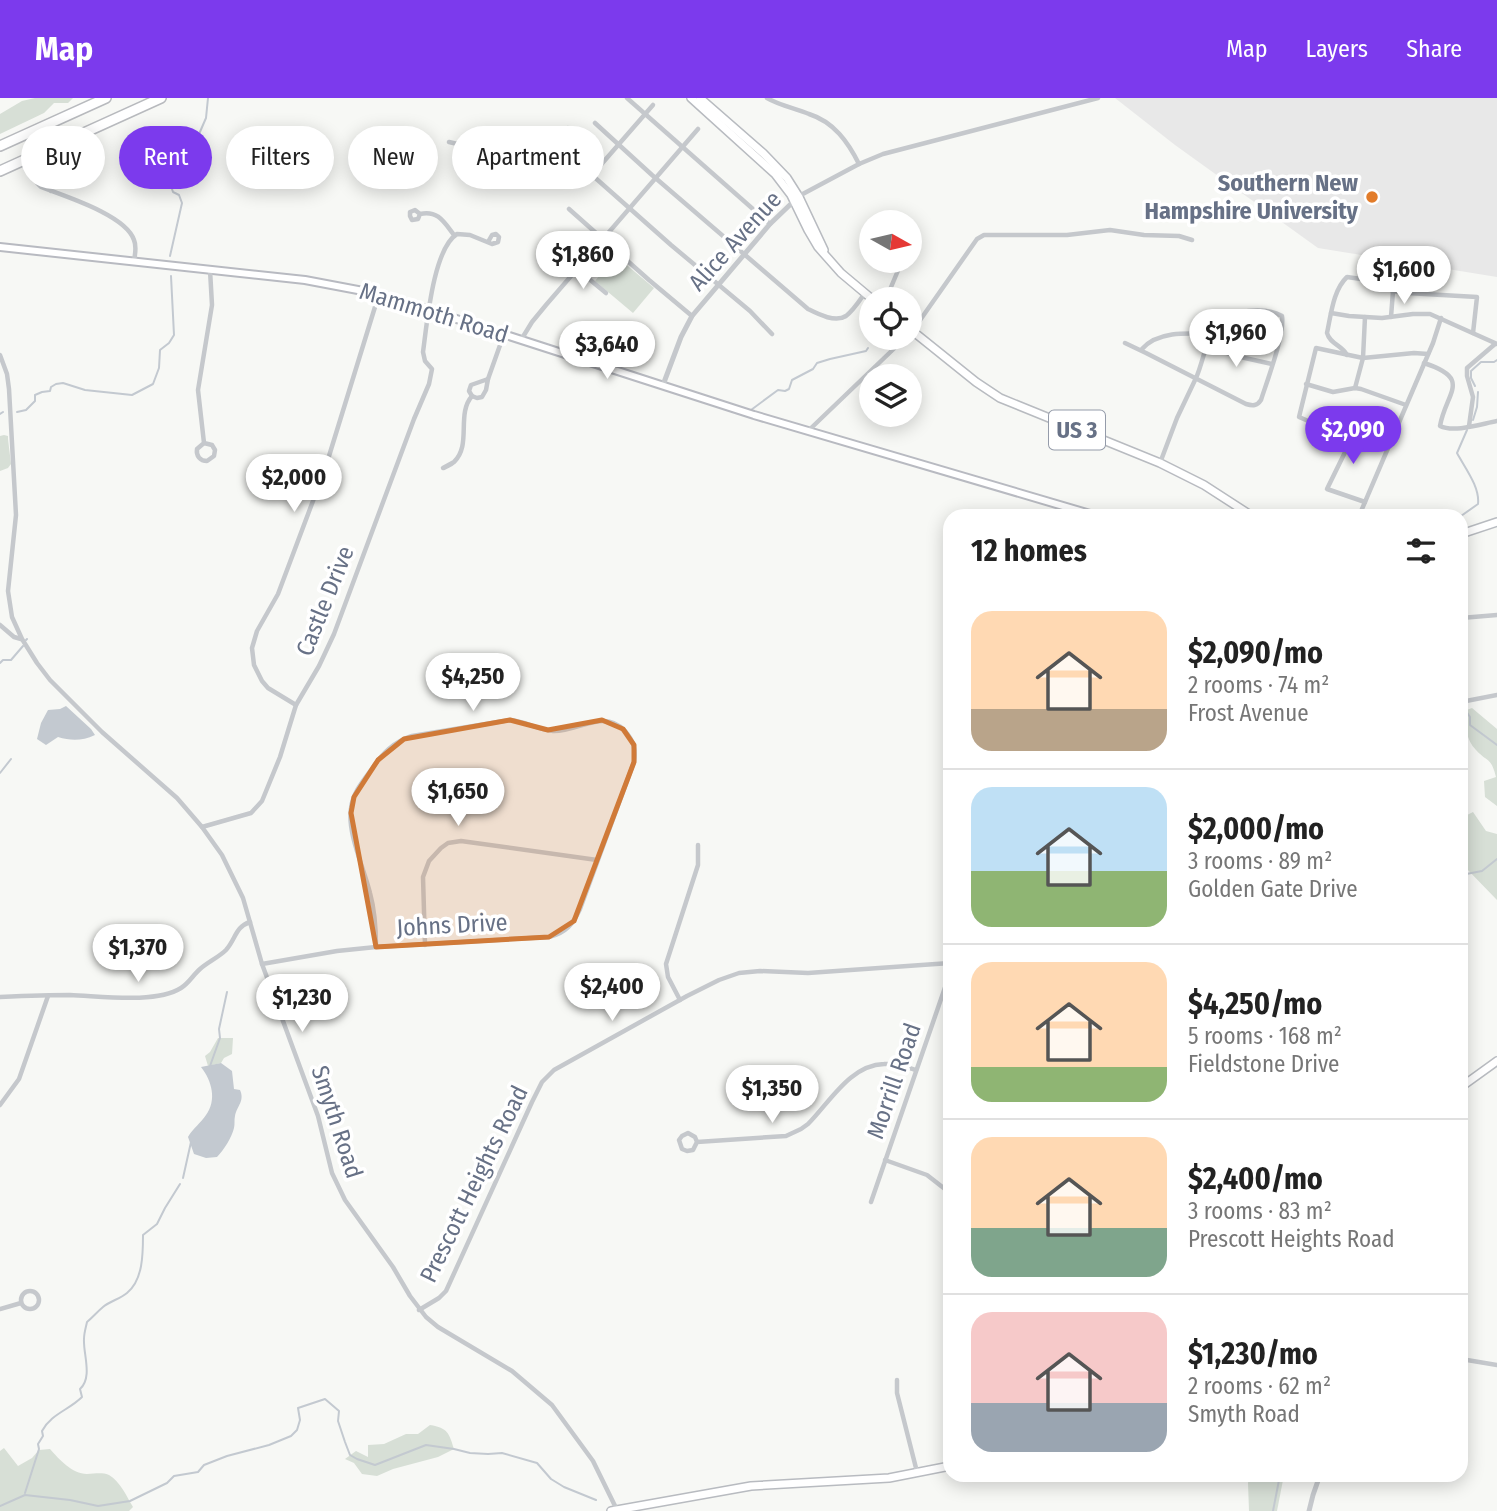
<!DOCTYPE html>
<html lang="en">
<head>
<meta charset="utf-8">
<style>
	:root { --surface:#fff; --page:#f2f2f2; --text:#222; --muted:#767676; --line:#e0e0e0; --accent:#7c3aed }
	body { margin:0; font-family:"Fira Sans Condensed",sans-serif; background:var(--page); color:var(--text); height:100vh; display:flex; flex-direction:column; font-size:26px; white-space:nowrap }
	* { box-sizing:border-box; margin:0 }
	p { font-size:23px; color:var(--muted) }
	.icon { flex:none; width:38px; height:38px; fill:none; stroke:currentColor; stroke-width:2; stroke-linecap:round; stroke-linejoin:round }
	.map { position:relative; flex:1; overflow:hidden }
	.details { position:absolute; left:943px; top:411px; width:525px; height:973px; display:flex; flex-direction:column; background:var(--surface); border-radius:21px; box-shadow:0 4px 18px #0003 }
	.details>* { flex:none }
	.banner { position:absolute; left:21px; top:28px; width:665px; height:63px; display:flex; gap:14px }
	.needle { width:46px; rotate:98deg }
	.fabs { position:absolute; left:859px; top:112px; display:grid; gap:14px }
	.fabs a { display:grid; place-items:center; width:63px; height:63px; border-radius:50%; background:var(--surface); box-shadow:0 4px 18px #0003; font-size:35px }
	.price { position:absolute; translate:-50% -60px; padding:0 16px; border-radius:24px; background:#fff; color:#222; font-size:23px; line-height:46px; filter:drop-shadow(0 2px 4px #0008) }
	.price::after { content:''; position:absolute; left:50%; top:42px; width:21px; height:16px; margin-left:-10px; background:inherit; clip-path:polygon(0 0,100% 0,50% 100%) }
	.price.selected { background:var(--accent); color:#fff }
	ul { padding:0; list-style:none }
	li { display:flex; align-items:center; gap:21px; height:175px; padding:0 28px }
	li+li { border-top:2px solid var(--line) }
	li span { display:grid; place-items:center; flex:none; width:196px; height:140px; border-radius:21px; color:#555 }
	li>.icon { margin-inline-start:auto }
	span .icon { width:84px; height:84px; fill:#fffc; stroke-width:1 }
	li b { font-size:30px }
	h2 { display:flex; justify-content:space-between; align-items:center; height:84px; padding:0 28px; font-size:30px }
	.chip { padding:0 24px; border-radius:32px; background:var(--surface); box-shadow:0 4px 18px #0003; font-size:24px; line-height:63px }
	.chip.selected { background:var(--accent); color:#fff }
	header { display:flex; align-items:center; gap:42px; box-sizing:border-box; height:98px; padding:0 35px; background:var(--accent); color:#fff }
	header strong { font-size:33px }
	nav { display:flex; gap:38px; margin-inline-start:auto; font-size:24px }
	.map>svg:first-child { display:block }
	.built { fill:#e8e8e8 }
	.green { fill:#d7dfd6 }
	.water { fill:#c3c9d0 }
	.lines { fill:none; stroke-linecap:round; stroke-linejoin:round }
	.stream { stroke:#c3c9d0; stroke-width:2 }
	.secondary-casing { stroke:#b8bac1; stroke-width:10 }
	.primary-casing { stroke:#b8bbc0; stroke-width:10 }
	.motorway-casing { stroke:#b8babe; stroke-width:12 }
	.minor { stroke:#c5c8cc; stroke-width:4.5 }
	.tertiary { stroke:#c5c8cc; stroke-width:5 }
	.secondary { stroke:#fff; stroke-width:6 }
	.primary { stroke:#fff; stroke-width:7 }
	.motorway { stroke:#fff; stroke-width:9 }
	.marked { fill:#d07a38; fill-opacity:0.2; stroke:#d07a38; stroke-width:5; stroke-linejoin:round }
	.poi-dot { fill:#e27c2a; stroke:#fff; stroke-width:2.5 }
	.labels { text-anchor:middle; stroke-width:7; stroke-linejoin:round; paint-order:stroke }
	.shield { fill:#fff; stroke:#959caa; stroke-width:2 }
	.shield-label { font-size:23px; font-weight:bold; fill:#677186 }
	.poi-label { font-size:24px; font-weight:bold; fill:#677186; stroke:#fff; text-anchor:end }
	.street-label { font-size:24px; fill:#677186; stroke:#fff }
</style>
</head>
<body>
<header>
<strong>Map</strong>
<nav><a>Map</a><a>Layers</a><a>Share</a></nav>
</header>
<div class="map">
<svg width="1497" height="1413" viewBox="0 0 1497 1413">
	<rect width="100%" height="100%" fill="#f7f8f5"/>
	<path class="built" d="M1115,0H1497V179L1318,150L1175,47Z"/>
	<g class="green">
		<path d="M35,0H73L68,5H54L44,15L0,36V16L22,3Z"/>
		<path d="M616,158L654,190L633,215L595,183Z"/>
		<path d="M4,337L8,338V341L11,366L8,370L0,373V338Z"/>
		<path d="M1472,610L1497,631V708L1485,699L1484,683L1496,679C1491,659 1488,665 1476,652C1466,642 1465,627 1464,613Z"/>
		<path d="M1473,714L1486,733L1497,736V802L1465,769L1463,756V719Z"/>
		<path d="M218,940H233L232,956L224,960L221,965L208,968L205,958L210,954Z"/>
		<path d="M430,1327C448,1330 449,1335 454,1351L438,1359L393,1371L377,1378L362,1376L354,1365L345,1361L356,1353L368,1359V1347L384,1346L406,1336H418Z"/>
		<path d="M4,1350L18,1368L32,1360L39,1352L50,1351C59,1361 72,1376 87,1376C95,1376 101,1374 109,1377C120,1383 127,1399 133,1409L129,1413H0V1353Z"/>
		<path d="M1250,1377H1284L1277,1413H1249L1248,1385Z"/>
	</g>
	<g class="water">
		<path d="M66,608L91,631L95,637C82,643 71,643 58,639L46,647L37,641L41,625L48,612L60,611Z"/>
		<path d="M221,965L232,973L234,991L240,992C245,1003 237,1008 235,1018C234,1022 235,1026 234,1030C232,1039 224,1052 217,1059L206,1060L194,1056L188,1039C193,1030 201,1025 206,1017C217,1002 212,983 201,969Z"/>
	</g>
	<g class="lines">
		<g class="stream">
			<path d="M170,158L182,105L179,97L173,94L169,82L170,74L177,64L189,54H195L198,49L196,43L206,20L208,0"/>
			<path d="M1475,288L1471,280V273L1481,264H1494L1497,262"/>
			<path d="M751,312L778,292L785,293L789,291L792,282L813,271L817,265L830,261L866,253L868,250"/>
			<path d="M17,314L26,312L35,303V297L42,294L50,293L51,289L56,286L63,285L85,292L132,297L153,286L159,270L160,252L169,245L174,237L171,178"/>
			<path d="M0,316L3,314"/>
			<path d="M1473,322L1477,309L1478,294"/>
			<path d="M1461,418L1478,406C1480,389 1465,370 1457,355L1467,332"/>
			<path d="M26,542L27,541"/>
			<path d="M0,565L3,562H11L23,548"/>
			<path d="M1466,613L1470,619V627L1497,647"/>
			<path d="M0,675L11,661"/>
			<path d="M1461,777L1482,773L1497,761"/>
			<path d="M210,968L220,940L219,931L227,894"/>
			<path d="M183,1080L191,1044"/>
			<path d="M25,1395L39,1351L38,1346L43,1338L42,1333C51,1316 69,1312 82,1299L80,1291C93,1279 83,1256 84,1241C84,1235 86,1229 87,1224C93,1219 97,1214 103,1209C110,1203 120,1201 127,1195C143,1182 143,1156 143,1137L157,1126L165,1110L180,1086"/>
			<path d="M0,1408L25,1397L70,1402L98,1408L130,1403L167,1385L174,1378L198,1374L204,1367L227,1358L269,1347L291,1338L297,1332L300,1322L298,1310L325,1301L339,1313L338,1323L345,1344L350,1357L357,1361L375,1367L426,1347L454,1351L470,1355L488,1356L502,1355L537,1365L551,1381L564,1389L596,1402"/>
			<path d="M1273,1413L1280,1377"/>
		</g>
		<g class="secondary-casing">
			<path id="secondary" d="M0,149L305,182L379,196L754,317L1097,418"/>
		</g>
		<g class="primary-casing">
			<g id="primary">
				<path d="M691,0L775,76L791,97L808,132L818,149L841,175L872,201"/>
				<path d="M700,0L763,55L787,80L799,99L824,152"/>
				<path d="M910,231L976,284L1000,300L1160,365L1204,387L1252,418"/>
				<path d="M1461,436L1497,424"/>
				<path d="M1461,989L1497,963"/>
				<path d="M611,1413L751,1388L889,1380L950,1368"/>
			</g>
		</g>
		<g class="motorway-casing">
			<g id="motorway">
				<path d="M0,48L106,0"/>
				<path d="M0,73L161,0"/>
			</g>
		</g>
		<g class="minor">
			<path d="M627,0L770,126"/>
			<path d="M767,0C781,8 795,10 809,16C834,24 848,44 859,66"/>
			<path d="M595,25L652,77L808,211C818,216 835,225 846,218C853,213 860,202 865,195"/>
			<path d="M449,44L521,61L542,65L556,62H572L592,77L671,147L750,213L772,236"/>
			<path d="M556,62L568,30"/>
			<path d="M592,77L653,7"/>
			<path d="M51,93L47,80L44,78L39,80L37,85L41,89C64,98 126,117 134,142C137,149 135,156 134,163"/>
			<path d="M799,98L859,66L883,56L1098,0"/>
			<path d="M569,111L649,182L692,218"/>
			<path d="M420,116L418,121L412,122L410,118V114L415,112L420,116C438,112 444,124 454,137"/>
			<path d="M577,171L606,195"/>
			<path d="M886,201L902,163"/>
			<path d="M1331,215L1349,218L1382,220L1413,216H1430L1497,246"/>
			<path d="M1391,219L1393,193"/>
			<path d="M911,235L977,141L984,137H1067L1110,132L1144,137L1179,138L1192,142"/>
			<path d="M521,242L532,224L546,207L698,31"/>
			<path d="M1125,245L1146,255L1246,306C1253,308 1257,308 1261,302C1267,283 1285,236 1282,218C1272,212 1260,212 1249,213C1241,214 1228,214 1221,218C1210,224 1203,266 1196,280L1177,320L1160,365"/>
			<path d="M1207,248L1236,258L1272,266"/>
			<path d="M1142,251C1158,233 1187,235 1210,236"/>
			<path d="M0,257L7,276L9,291L16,417L8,493L12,519L22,541L37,565L50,582L102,634L177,700L202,729L222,757L243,800L262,866L318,1018L332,1075L345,1102L393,1169L410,1198L426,1219L438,1229L512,1273L552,1307L593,1363L617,1412"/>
			<path d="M1347,257C1342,247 1330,246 1327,235C1331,217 1333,192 1347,179L1368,182L1393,193L1407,195L1477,199L1473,235"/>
			<path d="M1424,265C1473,281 1446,294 1440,328C1454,335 1481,326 1497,323"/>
			<path d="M488,281L486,292L482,299L477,300L472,298L469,293L471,287Z"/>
			<path d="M488,281L504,236"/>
			<path d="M1306,286L1333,294L1355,290L1361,291L1406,307"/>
			<path d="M1355,290L1363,260L1365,219"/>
			<path d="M1469,328L1473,299L1467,278V270L1495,246"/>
			<path d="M808,333L905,240"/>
			<path d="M1350,337V344L1327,391L1365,404"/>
			<path d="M204,345L197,351C196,358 200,363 207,363L214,358L215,352L212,347L204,345L198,292L212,207L210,172"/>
			<path d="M1390,345L1359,333L1348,338H1343L1299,319L1316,250L1363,260L1414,255L1428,256"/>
			<path d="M454,364L443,370H444C447,368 451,367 454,364C472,347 456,316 472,298"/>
			<path d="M1359,418L1433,245L1441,220"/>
			<path d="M1461,520L1497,517"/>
			<path d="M0,527L14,539L21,541"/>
			<path d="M1461,604L1497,597"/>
			<path d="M296,607L268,590L262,583L254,567L252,550L257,533L278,496L325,371L379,196"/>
			<path d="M202,729L251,715L262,703L280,659L296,607L319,568L334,536L414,321L429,286L432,271L425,263L423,254C427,226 433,151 457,136L470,137L492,146L498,144L499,139L496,136L492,137L488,144"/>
			<path d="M950,742L946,748L950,754"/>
			<path d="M425,847L423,779L429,763L441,750L448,745L461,743L597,762"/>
			<path d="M262,866L337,853L376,849L549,839C566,835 573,826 580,811L634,664C636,652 634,643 625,633C604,610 578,634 553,633C538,632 525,623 510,622L412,638C393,644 382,656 371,672C362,684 353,695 351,710C347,735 364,770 370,795C375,813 376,830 376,849"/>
			<path d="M0,899C23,898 47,897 70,897C101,898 155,906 181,890C189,885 193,877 200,871C208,864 219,859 226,852C236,841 235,829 250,824"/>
			<path d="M680,902L668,879L666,866L698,767V747"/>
			<path d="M0,1007L19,981L48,898"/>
			<path d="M697,1044L693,1052L687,1053L682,1051L679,1042L682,1038L688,1035L695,1039L697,1044L786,1038L801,1031L808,1026C830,1004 850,967 884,966C895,965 906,969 916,972"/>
			<path d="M885,1062L927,1077L950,1095"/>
			<path d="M871,1104L950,875"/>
			<circle cx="30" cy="1202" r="9"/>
			<path d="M0,1211L21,1205"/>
			<path d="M419,1212L439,1200L446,1193L532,1004L542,984L554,972L687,898L719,882L739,875L760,873L808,875L950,865"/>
			<path d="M1461,1261L1497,1267"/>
			<path d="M897,1282V1295L917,1374"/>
		</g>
		<g class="tertiary">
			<path d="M663,287L681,239L692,218L770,126L796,101"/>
			<path d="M1309,1413L1313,1397L1320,1377"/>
		</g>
		<use href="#secondary" class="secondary"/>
		<use href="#primary" class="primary"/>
		<use href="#motorway" class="motorway"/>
	</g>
	<path class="marked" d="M510,622L548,632L602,622L623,631L634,647V664L574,823L549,839L376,849L351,715L354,699L378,662L404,641Z"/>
	<circle class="poi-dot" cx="1372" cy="99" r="7"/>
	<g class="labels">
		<rect class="shield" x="1049" y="312.5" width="56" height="39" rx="5"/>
		<g class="shield-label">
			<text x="1077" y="340">US 3</text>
		</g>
		<g class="poi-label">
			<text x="1358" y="93">Southern New<tspan x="1358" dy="28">Hampshire University</tspan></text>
		</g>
		<g class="street-label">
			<text transform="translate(735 143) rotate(-48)" y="8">Alice Avenue</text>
			<text transform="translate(434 215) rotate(17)" y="8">Mammoth Road</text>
			<text transform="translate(325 503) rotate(-68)" y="8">Castle Drive</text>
			<text transform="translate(452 827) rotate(-3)" y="8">Johns Drive</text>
			<text transform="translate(894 983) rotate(-71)" y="8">Morrill Road</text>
			<text transform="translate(337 1024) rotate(72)" y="8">Smyth Road</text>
			<text transform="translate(474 1086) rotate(-64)" y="8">Prescott Heights Road</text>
		</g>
	</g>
</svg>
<div class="fabs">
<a><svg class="needle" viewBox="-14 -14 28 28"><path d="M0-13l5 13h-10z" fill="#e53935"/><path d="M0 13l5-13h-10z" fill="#767676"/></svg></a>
<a><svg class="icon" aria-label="locate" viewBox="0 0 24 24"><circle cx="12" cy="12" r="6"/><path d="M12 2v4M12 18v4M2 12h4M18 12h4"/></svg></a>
<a><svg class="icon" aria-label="layers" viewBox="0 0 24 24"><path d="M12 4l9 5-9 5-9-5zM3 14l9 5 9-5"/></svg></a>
</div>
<b class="price" style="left:583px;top:193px">$1,860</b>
<b class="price" style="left:1404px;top:208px">$1,600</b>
<b class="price" style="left:1236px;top:271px">$1,960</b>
<b class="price" style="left:607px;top:283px">$3,640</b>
<b class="price selected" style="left:1353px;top:368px">$2,090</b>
<b class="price" style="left:294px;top:416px">$2,000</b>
<b class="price" style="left:473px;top:615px">$4,250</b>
<b class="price" style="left:458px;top:730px">$1,650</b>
<b class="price" style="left:138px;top:886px">$1,370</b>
<b class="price" style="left:612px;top:925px">$2,400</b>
<b class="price" style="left:302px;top:936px">$1,230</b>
<b class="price" style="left:772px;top:1027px">$1,350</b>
<div class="banner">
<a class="chip">Buy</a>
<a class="chip selected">Rent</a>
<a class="chip">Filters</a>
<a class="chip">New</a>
<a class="chip">Apartment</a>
</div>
<section class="details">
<h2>12 homes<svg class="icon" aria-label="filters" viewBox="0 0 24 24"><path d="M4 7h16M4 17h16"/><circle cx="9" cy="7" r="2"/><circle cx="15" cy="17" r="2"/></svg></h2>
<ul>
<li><span style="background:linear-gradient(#ffd9b3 70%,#b9a48a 0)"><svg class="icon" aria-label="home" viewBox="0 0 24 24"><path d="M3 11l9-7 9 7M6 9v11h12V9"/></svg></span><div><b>$2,090/mo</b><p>2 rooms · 74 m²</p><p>Frost Avenue</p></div></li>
<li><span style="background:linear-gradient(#bfe0f5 60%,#8fb573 0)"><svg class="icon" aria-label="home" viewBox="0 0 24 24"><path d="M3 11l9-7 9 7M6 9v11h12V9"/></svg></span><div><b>$2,000/mo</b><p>3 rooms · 89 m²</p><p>Golden Gate Drive</p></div></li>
<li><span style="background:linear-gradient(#ffd9b3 75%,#8fb573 0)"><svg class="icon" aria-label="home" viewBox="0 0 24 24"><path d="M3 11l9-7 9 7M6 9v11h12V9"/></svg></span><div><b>$4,250/mo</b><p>5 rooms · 168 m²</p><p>Fieldstone Drive</p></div></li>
<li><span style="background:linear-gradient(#ffd9b3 65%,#7fa58c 0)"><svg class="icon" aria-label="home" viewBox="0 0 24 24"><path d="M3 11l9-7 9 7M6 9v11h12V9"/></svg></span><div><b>$2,400/mo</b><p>3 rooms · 83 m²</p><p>Prescott Heights Road</p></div></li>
<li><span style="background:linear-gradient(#f6c9c9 65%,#9aa5b1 0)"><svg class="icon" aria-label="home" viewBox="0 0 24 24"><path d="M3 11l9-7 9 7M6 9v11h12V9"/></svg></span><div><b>$1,230/mo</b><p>2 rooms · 62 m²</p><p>Smyth Road</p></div></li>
</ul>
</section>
</div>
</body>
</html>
